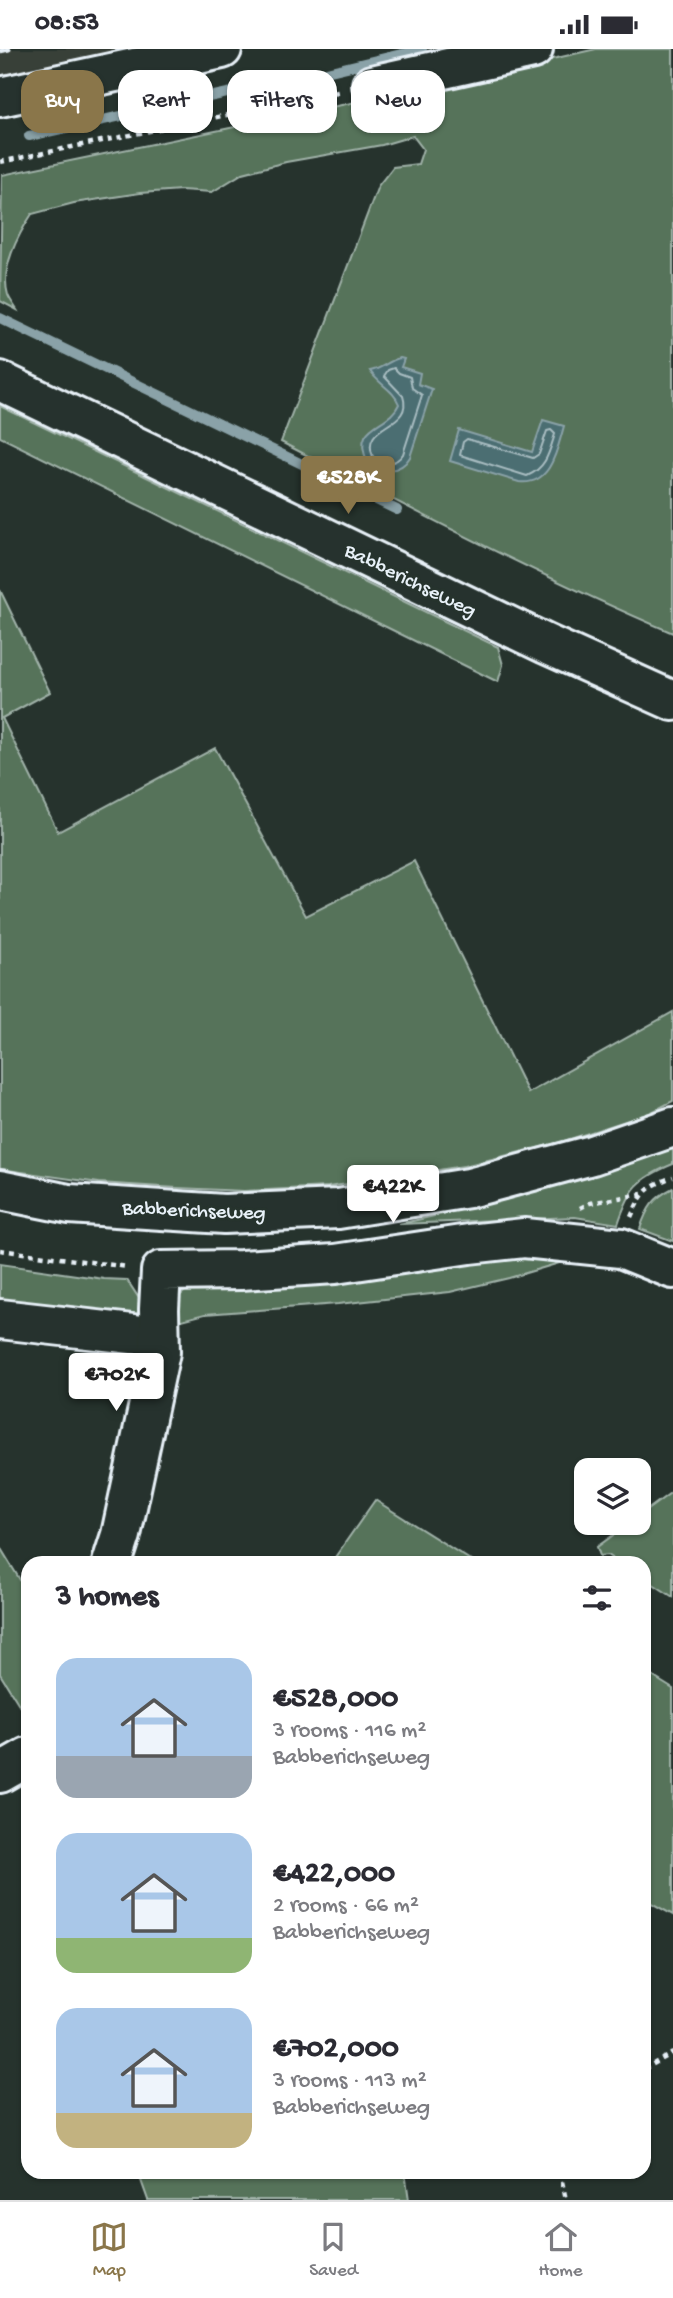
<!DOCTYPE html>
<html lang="en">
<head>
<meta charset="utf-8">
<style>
	:root { --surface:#fff; --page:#f7f7f7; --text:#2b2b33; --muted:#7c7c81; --line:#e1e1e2; --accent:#8a764a }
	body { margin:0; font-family:"Gochi Hand",sans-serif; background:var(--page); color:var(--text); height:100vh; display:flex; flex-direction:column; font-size:26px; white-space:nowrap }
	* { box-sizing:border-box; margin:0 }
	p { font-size:23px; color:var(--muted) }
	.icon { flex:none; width:38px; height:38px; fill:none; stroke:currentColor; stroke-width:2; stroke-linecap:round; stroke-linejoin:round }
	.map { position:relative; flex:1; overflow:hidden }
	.side { position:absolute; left:21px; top:1507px; width:630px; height:623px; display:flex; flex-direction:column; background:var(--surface); border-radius:21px; box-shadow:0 2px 5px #0004 }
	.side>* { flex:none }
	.banner { position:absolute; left:21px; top:21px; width:632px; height:63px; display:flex; gap:14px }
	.buttons { position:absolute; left:574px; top:1409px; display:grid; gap:14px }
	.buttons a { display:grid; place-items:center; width:77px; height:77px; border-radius:14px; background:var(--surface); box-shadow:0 2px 5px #0004; font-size:35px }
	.price { position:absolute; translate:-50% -60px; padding:0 16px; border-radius:7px; background:#fff; color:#222; font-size:23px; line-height:46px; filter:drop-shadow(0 2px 4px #0008) }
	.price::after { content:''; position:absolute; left:50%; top:42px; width:21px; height:16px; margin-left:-10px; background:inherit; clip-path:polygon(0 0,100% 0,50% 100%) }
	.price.selected { background:var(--accent); color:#fff }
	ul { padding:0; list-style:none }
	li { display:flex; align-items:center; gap:21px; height:175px; padding:0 35px }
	li span { display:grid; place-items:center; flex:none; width:196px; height:140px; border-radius:21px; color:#555 }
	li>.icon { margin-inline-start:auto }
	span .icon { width:84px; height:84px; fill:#fffc; stroke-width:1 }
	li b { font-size:30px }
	h2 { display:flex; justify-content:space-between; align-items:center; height:84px; padding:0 35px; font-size:30px }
	.tag { padding:0 24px; border-radius:21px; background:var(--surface); box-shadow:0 2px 5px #0004; font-size:24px; line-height:63px }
	.tag.selected { background:var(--accent); color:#fff }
	.status { display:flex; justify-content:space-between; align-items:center; height:49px; padding:0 35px; background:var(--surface); direction:ltr }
	.status svg { height:19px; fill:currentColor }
	.dock { display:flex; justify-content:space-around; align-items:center; height:98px; border-top:2px solid var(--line); background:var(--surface); font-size:19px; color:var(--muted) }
	.dock a { display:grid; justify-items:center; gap:4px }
	.dock .selected { color:var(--accent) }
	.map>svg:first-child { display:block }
	.built { fill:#394037 }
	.green { fill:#57735a; stroke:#a0b2a9; stroke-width:2 }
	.water { fill:#4b6e72; stroke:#8aa2a8; stroke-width:2 }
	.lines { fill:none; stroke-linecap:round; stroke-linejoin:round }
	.shore { stroke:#a9bdc2; stroke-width:2 }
	.stream { stroke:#8aa2a8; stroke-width:10 }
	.minor-casing { stroke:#e8f1f8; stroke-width:44 }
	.major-casing { stroke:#e8f1f8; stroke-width:44 }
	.path { stroke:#e8f1f8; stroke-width:4.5; stroke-dasharray:5 5; stroke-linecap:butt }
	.minor { stroke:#26332d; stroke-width:38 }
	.major { stroke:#26332d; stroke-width:38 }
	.rail { stroke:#e8f1f8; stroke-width:5 }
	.labels { text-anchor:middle; stroke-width:6; stroke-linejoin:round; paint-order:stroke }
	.street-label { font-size:21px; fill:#e8f1f8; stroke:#26332d }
</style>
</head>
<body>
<div class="status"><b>08:53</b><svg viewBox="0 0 49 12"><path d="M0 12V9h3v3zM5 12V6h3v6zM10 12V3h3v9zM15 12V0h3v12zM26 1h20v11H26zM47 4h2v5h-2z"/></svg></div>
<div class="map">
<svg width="673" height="2151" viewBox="0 0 673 2151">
	<rect width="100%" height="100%" fill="#26332d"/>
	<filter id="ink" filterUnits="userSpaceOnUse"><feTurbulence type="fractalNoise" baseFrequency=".0143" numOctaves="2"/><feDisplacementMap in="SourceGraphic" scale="14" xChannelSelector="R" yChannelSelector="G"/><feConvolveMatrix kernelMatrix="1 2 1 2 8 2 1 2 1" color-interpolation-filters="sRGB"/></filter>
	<g filter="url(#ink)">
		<path class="built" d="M0,0H125L0,29Z"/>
		<g class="green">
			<path d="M596,0H673V584C539,527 411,460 281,393L378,137L393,118L418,115L423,100L413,87L382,96L286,113L243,124L212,143L181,141L140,144L74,154L32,165C18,186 0,220 8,246C10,251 14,256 17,261L0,252L2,126L448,34Z"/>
			<path d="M0,357L498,598L503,616L498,633L0,388Z"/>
			<path d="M0,541L50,643L2,669L58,783L215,699L306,867L414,812L528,1044L673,963V1052L650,1064L561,1093L464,1117L328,1138L244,1142L177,1139L99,1134L0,1120Z"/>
			<path d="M673,1096V1115C637,1130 630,1139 618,1175L575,1168L399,1175C492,1155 583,1129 673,1096Z"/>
			<path d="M673,1139V1192L640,1180C647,1159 653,1149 673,1139Z"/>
			<path d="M586,1206L509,1229L450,1243L338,1255L205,1265L166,1275L174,1252L194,1234L442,1211Z"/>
			<path d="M0,1215L104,1230L127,1231L142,1254L145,1270L0,1254Z"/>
			<path d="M673,1442V1548L644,1529V1514H620L608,1506L600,1507L597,1498L630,1474H639V1467Z"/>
			<path d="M375,1451L475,1514H331Z"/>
			<path d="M0,1498L28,1544V1670L0,1625Z"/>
			<path d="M644,1622L673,1640V1866L644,1850Z"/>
			<path d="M138,2123H405L409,2151H148Z"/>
		</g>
		<g class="water">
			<path d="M400,309L404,310L401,318L420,324L418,335L432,340L410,408C400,425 381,423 367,412C351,374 389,379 399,355C394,341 378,335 370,322C381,321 389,311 400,309Z"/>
			<path d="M543,371L564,377C557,401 551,437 519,433L450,412L459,381L532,403Z"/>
		</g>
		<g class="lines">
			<g class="shore">
				<path d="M394,319L399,324L410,328L412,339L422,346L403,405C395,417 383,415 373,408C359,373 414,380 403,347L384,327L388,321Z"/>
				<path d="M551,381L555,385C549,404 546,419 527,427L460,406L463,393L467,390L533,409L539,405L547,382Z"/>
			</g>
			<g class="stream">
				<path d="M318,25L422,0"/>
				<path d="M29,87L269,35"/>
				<path d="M0,269L397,461"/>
			</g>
			<g class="minor-casing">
				<g id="minor">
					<path d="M372,36L533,0"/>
					<path d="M0,48L222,0"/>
					<path d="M0,332L546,595L673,652"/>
					<path d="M0,1270L159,1288"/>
					<path d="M112,1514L121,1486L160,1303L159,1260L161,1222L241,1221L335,1215L469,1195L524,1189L621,1199L673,1220"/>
					<path d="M0,1724L28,1708"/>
				</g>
			</g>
			<g class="major-casing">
				<path id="major" d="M0,1141L69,1155L224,1165L338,1160L469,1139L592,1106L673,1078"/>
			</g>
			<g class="path">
				<path d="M0,113L338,43"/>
				<path d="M580,1159L590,1154L642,1145"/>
				<path d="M631,1168C642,1143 647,1137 673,1128"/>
				<path d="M0,1201L128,1218"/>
				<path d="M644,2020L673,2004"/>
				<path d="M560,2123L566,2151"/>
			</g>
			<use href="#minor" class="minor"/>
			<use href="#major" class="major"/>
			<path class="rail" d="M0,2L9,0"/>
		</g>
	</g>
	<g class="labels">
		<g class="street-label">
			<text transform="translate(411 530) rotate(26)" y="7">Babberichseweg</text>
			<text transform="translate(194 1160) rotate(2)" y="7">Babberichseweg</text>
		</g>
	</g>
</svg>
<div class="buttons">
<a><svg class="icon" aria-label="layers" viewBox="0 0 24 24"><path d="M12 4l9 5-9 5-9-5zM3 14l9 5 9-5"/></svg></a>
</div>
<b class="price selected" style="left:348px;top:467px">€528K</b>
<b class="price" style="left:393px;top:1176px">€422K</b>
<b class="price" style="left:116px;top:1364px">€702K</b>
<div class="banner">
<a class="tag selected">Buy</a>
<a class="tag">Rent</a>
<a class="tag">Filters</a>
<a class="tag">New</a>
</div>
<section class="side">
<h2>3 homes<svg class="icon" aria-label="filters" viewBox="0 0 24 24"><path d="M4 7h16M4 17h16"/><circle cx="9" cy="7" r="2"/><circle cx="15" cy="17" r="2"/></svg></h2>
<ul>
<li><span style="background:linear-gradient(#a9c7e8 70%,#9aa5b1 0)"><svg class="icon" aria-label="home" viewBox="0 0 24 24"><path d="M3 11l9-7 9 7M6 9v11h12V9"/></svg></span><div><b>€528,000</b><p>3 rooms · 116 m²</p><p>Babberichseweg</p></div></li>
<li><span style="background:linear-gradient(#a9c7e8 75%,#8fb573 0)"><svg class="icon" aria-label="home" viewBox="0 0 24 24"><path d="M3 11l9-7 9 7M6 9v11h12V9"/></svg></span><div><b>€422,000</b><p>2 rooms · 66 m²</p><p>Babberichseweg</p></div></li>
<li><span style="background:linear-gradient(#a9c7e8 75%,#c2b280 0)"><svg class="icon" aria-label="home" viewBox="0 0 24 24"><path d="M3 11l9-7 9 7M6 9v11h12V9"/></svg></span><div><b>€702,000</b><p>3 rooms · 113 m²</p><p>Babberichseweg</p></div></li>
</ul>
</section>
</div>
<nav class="dock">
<a class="selected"><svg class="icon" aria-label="map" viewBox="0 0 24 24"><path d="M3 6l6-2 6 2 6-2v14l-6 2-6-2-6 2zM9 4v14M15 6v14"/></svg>Map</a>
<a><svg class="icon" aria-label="saved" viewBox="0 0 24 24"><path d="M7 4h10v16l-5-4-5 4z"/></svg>Saved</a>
<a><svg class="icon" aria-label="home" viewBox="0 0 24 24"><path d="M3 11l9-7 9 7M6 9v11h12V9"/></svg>Home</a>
</nav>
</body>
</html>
